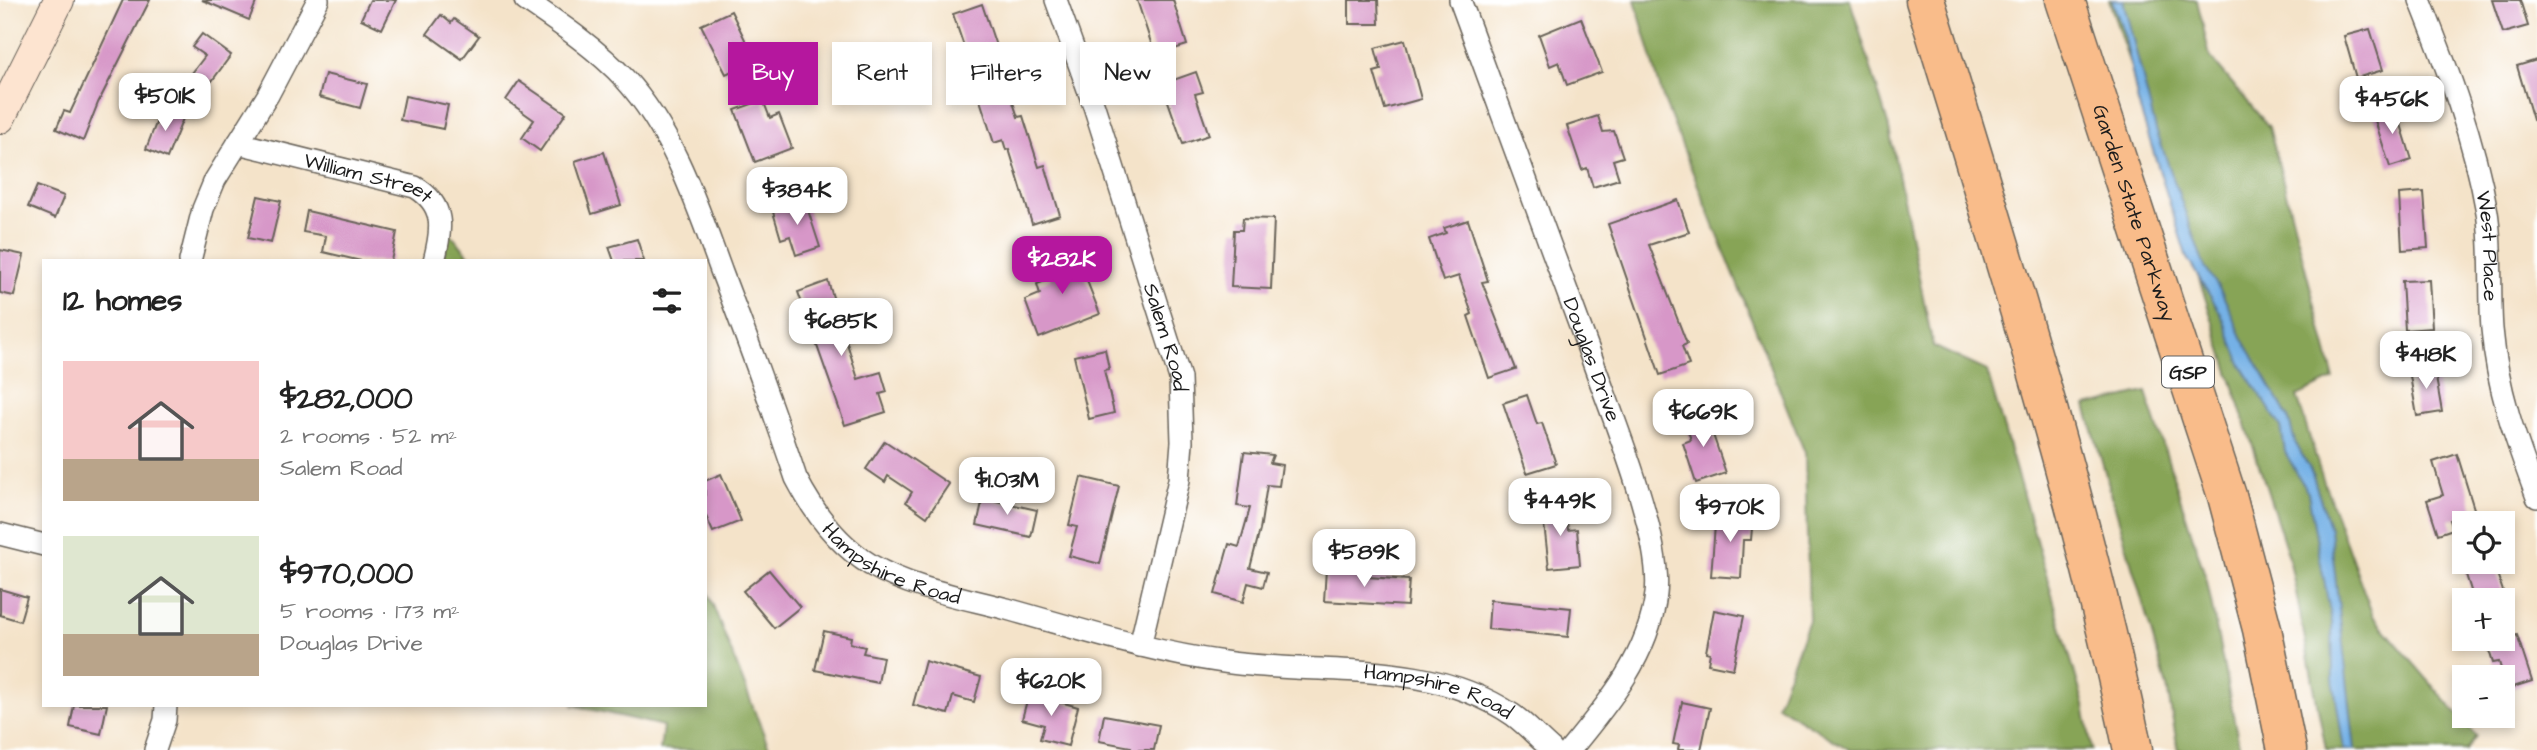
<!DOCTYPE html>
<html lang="en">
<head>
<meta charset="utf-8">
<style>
	:root { --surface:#fff; --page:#f2f2f2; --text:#222; --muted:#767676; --accent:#b5179e }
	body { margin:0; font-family:"Architects Daughter",sans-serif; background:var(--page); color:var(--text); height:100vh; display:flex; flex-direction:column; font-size:26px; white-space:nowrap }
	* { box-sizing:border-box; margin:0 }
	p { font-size:23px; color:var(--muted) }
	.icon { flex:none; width:38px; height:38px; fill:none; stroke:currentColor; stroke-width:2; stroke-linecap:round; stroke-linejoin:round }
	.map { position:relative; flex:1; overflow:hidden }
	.side { position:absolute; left:42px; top:259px; width:665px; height:448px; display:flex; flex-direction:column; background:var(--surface); border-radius:0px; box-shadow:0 4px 10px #0003 }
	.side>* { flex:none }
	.guide { position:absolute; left:728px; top:42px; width:665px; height:63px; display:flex; gap:14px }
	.controls { position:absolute; left:2452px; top:511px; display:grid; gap:14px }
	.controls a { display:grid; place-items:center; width:63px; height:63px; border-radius:0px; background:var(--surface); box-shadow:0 4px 10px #0003; font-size:35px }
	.price { position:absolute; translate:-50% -60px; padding:0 16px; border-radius:14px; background:#fff; color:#222; font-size:23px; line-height:46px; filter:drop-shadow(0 2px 4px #0008) }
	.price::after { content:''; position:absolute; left:50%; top:42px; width:21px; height:16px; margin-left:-10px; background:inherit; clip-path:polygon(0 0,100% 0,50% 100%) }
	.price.selected { background:var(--accent); color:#fff }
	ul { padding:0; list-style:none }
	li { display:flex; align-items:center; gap:21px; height:175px; padding:0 21px }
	li span { display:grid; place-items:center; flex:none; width:196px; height:140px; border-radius:0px; color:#555 }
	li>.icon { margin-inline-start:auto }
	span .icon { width:84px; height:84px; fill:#fffc; stroke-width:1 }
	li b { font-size:30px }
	h2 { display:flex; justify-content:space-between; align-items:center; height:84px; padding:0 21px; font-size:30px }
	.chip { padding:0 24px; border-radius:0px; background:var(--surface); box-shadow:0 4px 10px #0003; font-size:24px; line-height:63px }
	.chip.selected { background:var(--accent); color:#fff }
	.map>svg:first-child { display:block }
	.forest { fill:#87a457; stroke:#52603a; stroke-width:2 }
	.water { fill:#74b1e6; stroke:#486681; stroke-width:2 }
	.building { fill:#d797c8 }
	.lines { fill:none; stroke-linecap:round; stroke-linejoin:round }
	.street-casing { stroke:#686259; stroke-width:24 }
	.secondary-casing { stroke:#686259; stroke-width:32 }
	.highway-casing { stroke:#686259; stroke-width:41 }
	.street { stroke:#fff; stroke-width:21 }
	.secondary { stroke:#fde4d0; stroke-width:30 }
	.highway { stroke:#f9bc8a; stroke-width:38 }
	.labels { text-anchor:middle; stroke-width:5; stroke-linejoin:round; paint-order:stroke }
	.shield { fill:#fff; stroke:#606060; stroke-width:2 }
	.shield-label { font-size:19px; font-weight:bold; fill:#1c1c1c }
	.street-label { font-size:21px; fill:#1c1c1c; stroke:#fff }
</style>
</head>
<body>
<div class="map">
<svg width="2537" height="750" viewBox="0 0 2537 750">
	<rect width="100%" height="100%" fill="#fff"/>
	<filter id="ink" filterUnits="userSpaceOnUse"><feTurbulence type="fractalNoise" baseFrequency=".0143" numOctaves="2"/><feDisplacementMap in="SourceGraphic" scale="14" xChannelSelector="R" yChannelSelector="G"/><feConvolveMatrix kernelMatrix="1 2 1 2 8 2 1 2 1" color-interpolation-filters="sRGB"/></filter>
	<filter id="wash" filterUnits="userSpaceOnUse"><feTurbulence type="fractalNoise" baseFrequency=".00686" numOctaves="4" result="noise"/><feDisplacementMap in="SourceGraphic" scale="28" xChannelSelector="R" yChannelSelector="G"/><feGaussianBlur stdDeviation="1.57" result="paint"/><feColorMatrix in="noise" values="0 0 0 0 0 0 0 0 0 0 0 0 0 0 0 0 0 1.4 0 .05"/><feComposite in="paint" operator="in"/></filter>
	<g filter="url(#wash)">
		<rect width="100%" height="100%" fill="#f4e3c9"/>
		<g class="forest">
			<path d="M1635,0H1850L1888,124L1933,346L1987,371L2084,705L2092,750H1850L1777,705L1809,620L1805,453L1663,98Z"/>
			<path d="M2109,0H2197L2210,57L2269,127L2334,379L2297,396L2320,471L2373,616L2476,736L2466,750H2326L2290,561Z"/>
			<path d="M449,232L474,261H442Z"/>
			<path d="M2146,392L2207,581L2240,750H2178L2167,687L2086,406Z"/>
			<path d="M705,585L770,750H660L663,726L572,705H705Z"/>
		</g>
		<path class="water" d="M2112,0H2123L2156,130L2204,265L2222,293L2243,339L2288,417L2295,442L2312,473L2330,530L2355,750H2344L2333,679L2332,623L2308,493L2285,452L2281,427L2242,366L2221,314L2187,258L2138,103L2125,37Z"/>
		<g id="blocks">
			<g class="building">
				<path d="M123,0H150L98,103L83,141L56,129L64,111L70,113Z"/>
				<path d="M202,0H257L249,20Z"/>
				<path d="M370,0H396L382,29L361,19Z"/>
				<path d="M1137,0H1173L1187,45L1155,55Z"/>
				<path d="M1349,0H1378L1379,24H1349Z"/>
				<path d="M2492,0H2520L2528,26L2503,33Z"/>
				<path d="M982,4L1000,58L971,67L953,14Z"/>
				<path d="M731,11L755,60L726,74L701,25Z"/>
				<path d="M441,15L451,23L454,19L479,36L462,59L427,34Z"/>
				<path d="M1581,18L1602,72L1567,85L1559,62L1550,66L1539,35Z"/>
				<path d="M2370,29L2383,70L2356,78L2344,36Z"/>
				<path d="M202,34L231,55L206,89L189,77L205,56L192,47Z"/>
				<path d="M1405,40L1421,99L1385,109L1374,72L1381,70L1375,48Z"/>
				<path d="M2537,60V119L2533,120L2517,66Z"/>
				<path d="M1196,72L1203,92L1195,94L1209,135L1183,144L1162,84Z"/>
				<path d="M325,74L367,84L360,108L319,97Z"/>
				<path d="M519,81L566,113L540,151L522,138L534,120L506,100Z"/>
				<path d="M1007,85L1018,117L1023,116L1039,167L1045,165L1060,215L1032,224L1009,149L1006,150L1003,140L994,143L978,94Z"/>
				<path d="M405,96L448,105L443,129L400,120Z"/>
				<path d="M763,100L770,118L779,114L792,148L755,162L735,110Z"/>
				<path d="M2395,105L2412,160L2390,167L2372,111Z"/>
				<path d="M162,108L184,116L167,158L146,149Z"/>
				<path d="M1598,116L1603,132L1614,131L1623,157L1613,160L1619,179L1593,187L1587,168L1582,170L1567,126Z"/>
				<path d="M604,152L621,205L592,214L575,161Z"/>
				<path d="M37,186L64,196L55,218L28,207Z"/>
				<path d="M2424,192L2428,248L2402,250L2399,194Z"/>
				<path d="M258,196L281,201L271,243L248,238Z"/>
				<path d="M1678,200L1689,232L1649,245L1687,344L1682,346L1689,365L1660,375L1608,224Z"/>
				<path d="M805,201L820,247L796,255L790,236L781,239L773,212Z"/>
				<path d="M307,211L397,232L391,261H361L323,252L326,236L303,232Z"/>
				<path d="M1243,218L1274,219L1271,289L1231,287L1234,230H1242Z"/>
				<path d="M1468,220L1488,281L1482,282L1516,369L1489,378L1468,316L1472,314L1459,276L1443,281L1429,239L1446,233L1444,228Z"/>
				<path d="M637,239L644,261H614L609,247Z"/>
				<path d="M1074,248L1100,314L1039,338L1025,300L1040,294L1037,284L1051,279L1044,260Z"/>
				<path d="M0,250L24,255L14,296L0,293Z"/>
				<path d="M2429,280L2432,328L2405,330L2402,281Z"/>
				<path d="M828,281L858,379L881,372L887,392L880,394L886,412L845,425L798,292Z"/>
				<path d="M1105,349L1109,369L1104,370L1114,413L1089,419L1074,356Z"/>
				<path d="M2434,366L2442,412L2417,416L2409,370Z"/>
				<path d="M1527,395L1537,424L1542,423L1556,464L1527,473L1503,403Z"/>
				<path d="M1705,411L1726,473L1696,483L1683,443L1691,440L1684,419Z"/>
				<path d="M885,441L949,484L927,517L906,502L912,492L888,476L885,482L866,469Z"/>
				<path d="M1244,452L1273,455L1270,463L1282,465L1279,486L1267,485L1260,530L1250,568L1267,572L1263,587L1248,583L1243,602L1215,594L1229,544L1239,547L1250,508L1237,506Z"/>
				<path d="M2457,454L2475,512L2450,520L2453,529L2438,534L2427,500L2443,495L2433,462Z"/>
				<path d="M721,474L741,521L713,532L705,514V481Z"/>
				<path d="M1081,477L1119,486L1100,564L1069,556L1077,527L1069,525Z"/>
				<path d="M983,498L1037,510L1031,537L977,525Z"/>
				<path d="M1565,504L1568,530L1577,529L1580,565L1549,568L1542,506Z"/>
				<path d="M1716,513L1753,516L1751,540H1743L1741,578L1711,576Z"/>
				<path d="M2462,562H2493L2506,600H2474Z"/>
				<path d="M1326,569L1368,571V577L1409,580L1407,606L1324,601Z"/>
				<path d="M769,570L800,607L774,628L743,591Z"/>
				<path d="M0,589L27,597L20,621L0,615Z"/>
				<path d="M1490,600L1571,608L1568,637L1488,629Z"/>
				<path d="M1714,610L1744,616L1733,669L1708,664L1710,653L1706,652Z"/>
				<path d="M824,631L851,637L850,643L865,647L863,653L883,657L878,683L815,670Z"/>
				<path d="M2517,635L2532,681L2507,689L2499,662L2493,663L2487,644Z"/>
				<path d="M925,661L981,677L974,702L953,696L948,714L913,705Z"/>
				<path d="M1029,693L1078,707L1068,746L1040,739L1044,725L1022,719Z"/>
				<path d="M1682,702L1710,708L1701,750H1678L1679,745L1673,744Z"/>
				<path d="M74,705H107L101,734L70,727Z"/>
				<path d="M1104,715L1159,725L1154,750H1131V747L1099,741Z"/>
			</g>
		</g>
	</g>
	<g filter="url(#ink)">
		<use href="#blocks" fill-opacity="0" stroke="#686259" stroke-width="2"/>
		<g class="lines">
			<g class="street-casing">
				<g id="street">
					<path id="s1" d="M525,0C560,24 596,48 625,79C674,133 697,205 722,273C748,341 773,409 796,478C814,513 837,544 871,565C912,589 962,597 1007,609C1079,629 1150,652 1224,662C1319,676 1428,657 1513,715C1527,725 1539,739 1552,750"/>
					<path id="s2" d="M1056,0L1094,106L1180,378L1182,442L1179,480L1140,646"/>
					<path id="s3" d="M1460,0C1504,120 1548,240 1592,359C1612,416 1663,537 1656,594C1649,655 1608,704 1570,750"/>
					<path id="s4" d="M2420,0C2448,70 2474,138 2487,212C2493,251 2489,289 2492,329C2497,389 2516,441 2537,497"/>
					<path id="s5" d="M238,143L415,187C446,205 442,230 434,261"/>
					<path d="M190,261L203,209L215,180L268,95L318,0"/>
					<path d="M0,534L44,545"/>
					<path d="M155,750L165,720L166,705"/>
				</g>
			</g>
			<g class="secondary-casing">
				<path id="secondary" d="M0,118L59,0"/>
			</g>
			<g class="highway-casing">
				<g id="highway">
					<path d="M1925,0C2001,248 2080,496 2133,750"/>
					<path id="s6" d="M2065,0L2227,496L2262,629L2287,750"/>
				</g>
			</g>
			<use href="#street" class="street"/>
			<use href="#secondary" class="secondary"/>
			<use href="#highway" class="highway"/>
		</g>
	</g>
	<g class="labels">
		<rect class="shield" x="2162" y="356.5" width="52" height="31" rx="5"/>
		<g class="shield-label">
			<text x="2188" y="379">GSP</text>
		</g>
		<g class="street-label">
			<text dy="7" stroke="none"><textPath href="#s5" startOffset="135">William Street</textPath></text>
			<text dy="7" stroke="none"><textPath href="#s6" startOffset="224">Garden State Parkway</textPath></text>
			<text dy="7" stroke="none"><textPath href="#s4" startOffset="257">West Place</textPath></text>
			<text dy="7" stroke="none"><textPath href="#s2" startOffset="355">Salem Road</textPath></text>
			<text dy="7" stroke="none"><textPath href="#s3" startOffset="383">Douglas Drive</textPath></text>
			<text dy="7" stroke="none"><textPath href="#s1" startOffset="698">Hampshire Road</textPath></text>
			<text dy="7" stroke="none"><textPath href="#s1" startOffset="1265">Hampshire Road</textPath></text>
		</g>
	</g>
</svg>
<div class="controls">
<a><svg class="icon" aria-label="locate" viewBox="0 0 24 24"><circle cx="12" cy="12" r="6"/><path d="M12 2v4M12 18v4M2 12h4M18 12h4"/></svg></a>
<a>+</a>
<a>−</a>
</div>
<b class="price" style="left:165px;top:133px">$501K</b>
<b class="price" style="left:2392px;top:136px">$456K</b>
<b class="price" style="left:797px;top:227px">$384K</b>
<b class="price selected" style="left:1062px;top:296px">$282K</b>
<b class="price" style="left:841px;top:358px">$685K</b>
<b class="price" style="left:2426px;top:391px">$418K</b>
<b class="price" style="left:1703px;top:449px">$669K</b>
<b class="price" style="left:1007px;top:517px">$1.03M</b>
<b class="price" style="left:1560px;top:538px">$449K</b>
<b class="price" style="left:1730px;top:544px">$970K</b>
<b class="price" style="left:1364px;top:589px">$589K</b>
<b class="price" style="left:1051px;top:718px">$620K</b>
<div class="guide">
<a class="chip selected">Buy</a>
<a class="chip">Rent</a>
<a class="chip">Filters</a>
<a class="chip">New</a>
</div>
<section class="side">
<h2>12 homes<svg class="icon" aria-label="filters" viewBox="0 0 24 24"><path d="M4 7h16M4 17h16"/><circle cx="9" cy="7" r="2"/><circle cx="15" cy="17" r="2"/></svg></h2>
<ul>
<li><span style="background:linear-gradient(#f6c9c9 70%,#b9a48a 0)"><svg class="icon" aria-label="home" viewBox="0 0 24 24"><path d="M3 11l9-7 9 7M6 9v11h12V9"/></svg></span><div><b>$282,000</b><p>2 rooms · 52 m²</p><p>Salem Road</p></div></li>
<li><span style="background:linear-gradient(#dfe7d0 70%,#b9a48a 0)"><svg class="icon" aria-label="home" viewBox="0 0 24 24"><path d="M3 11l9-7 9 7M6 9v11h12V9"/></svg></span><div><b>$970,000</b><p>5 rooms · 173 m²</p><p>Douglas Drive</p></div></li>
</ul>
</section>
</div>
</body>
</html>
